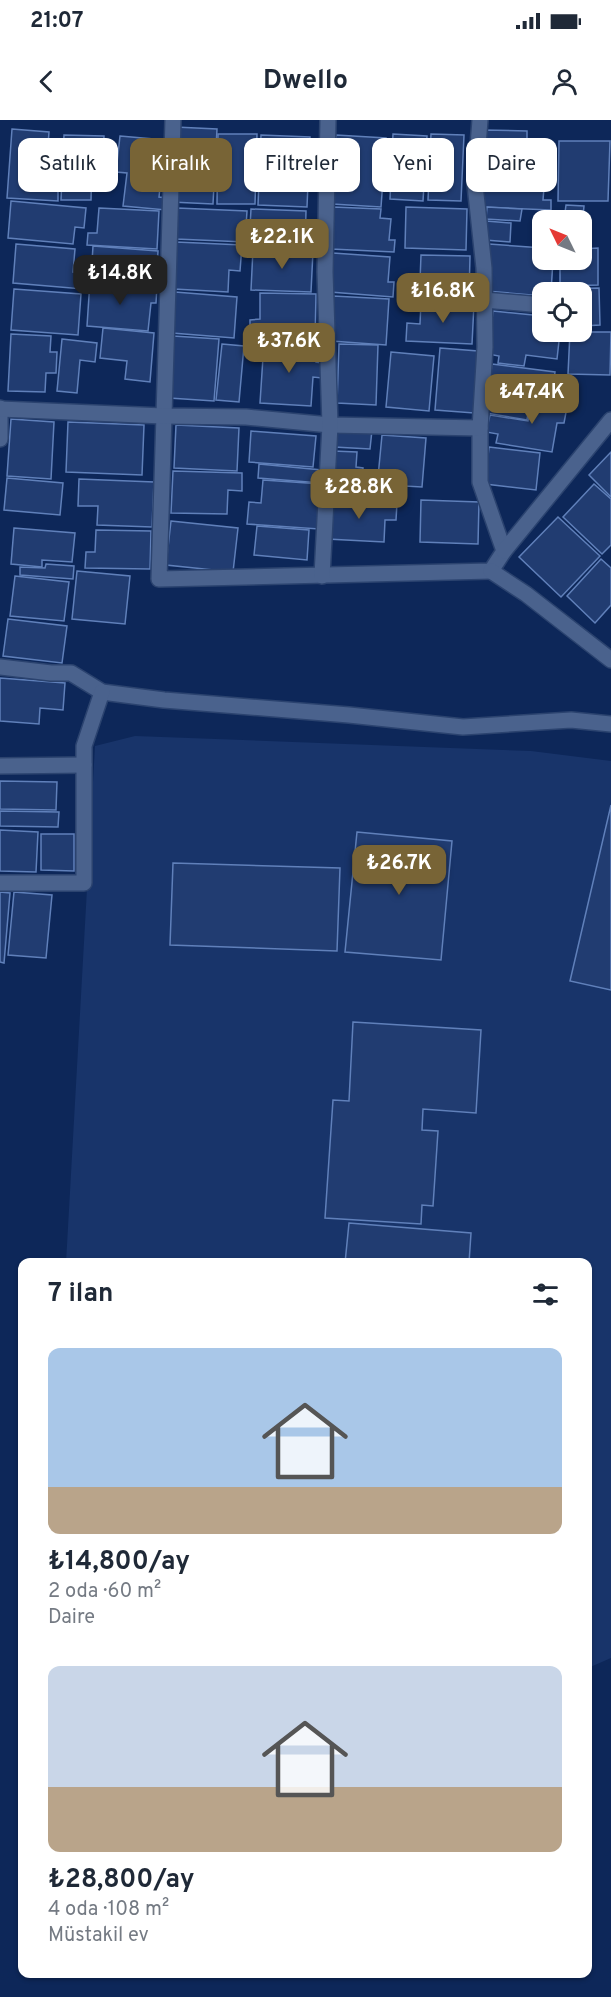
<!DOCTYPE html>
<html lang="tr">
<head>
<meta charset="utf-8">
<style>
	:root { --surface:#fff; --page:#f2f2f3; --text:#1f2937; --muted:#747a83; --accent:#786436 }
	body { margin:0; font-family:Overpass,sans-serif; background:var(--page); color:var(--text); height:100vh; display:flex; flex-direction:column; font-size:22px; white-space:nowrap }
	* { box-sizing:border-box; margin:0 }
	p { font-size:20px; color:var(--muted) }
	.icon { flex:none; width:33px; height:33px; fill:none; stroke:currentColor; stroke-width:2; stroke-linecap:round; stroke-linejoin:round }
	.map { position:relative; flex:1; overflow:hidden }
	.panel { position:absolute; left:18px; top:1138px; width:574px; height:720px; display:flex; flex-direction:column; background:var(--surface); border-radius:12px; box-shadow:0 2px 4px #0004 }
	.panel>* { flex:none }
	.banner { position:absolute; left:18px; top:18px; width:576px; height:54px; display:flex; gap:12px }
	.needle { width:39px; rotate:313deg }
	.controls { position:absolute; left:532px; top:90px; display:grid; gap:12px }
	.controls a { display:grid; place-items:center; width:60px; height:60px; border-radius:12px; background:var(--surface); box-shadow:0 2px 4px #0004; font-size:30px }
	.price { position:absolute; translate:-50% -51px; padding:0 14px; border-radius:12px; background:var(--accent); color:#fff; font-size:20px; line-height:39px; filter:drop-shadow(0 2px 3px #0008) }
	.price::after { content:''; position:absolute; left:50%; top:36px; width:18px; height:14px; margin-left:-9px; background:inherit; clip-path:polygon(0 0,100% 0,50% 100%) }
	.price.on { background:#222; color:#fff }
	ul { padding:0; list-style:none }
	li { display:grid; align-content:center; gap:12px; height:318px; padding:0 30px }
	li span { display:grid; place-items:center; height:186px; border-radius:12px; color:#555 }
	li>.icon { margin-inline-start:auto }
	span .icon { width:108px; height:108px; fill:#fffc; stroke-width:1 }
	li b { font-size:26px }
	h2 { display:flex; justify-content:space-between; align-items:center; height:72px; padding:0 30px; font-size:26px }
	.chip { padding:0 21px; border-radius:12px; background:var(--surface); box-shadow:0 2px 4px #0004; font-size:21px; line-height:54px }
	.chip.on { background:var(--accent); color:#fff }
	.status { display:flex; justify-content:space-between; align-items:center; height:42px; padding:0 30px; background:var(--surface); direction:ltr }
	.status svg { height:16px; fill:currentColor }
	header { display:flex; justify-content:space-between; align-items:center; height:78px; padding:0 30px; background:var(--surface); font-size:27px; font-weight:700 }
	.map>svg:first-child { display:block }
	.built { fill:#18346a }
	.building { fill:#213c71; stroke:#6080ba; stroke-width:1.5 }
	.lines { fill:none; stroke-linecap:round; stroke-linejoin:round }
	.street-casing { stroke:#2b436f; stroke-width:18 }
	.street { stroke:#4a628d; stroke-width:15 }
</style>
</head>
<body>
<div class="status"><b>21:07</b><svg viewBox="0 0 49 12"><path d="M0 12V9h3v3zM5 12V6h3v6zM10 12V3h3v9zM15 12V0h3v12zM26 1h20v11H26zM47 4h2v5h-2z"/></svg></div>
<header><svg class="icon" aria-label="back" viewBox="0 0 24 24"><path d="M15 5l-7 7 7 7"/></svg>Dwello<svg class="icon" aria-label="person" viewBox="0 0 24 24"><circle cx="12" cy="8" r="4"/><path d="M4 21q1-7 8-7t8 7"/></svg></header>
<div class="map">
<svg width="611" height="1877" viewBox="0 0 611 1877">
	<rect width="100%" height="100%" fill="#0d2759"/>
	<path class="built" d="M135,616L531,631L611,641V1538L588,1548V1143H66L95,626Z"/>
	<g class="building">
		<path d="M175,7L217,9L213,84L171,82Z"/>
		<path d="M12,9L49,12L45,65L58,66V81L7,78Z"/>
		<path d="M483,10L527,11V39H536V55L482,53Z"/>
		<path d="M218,14H257L255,84H217Z"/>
		<path d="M393,14L427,16L423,81L390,79Z"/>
		<path d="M431,14L464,15L461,81L428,80Z"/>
		<path d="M64,15L104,16L103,41H92L91,80H61Z"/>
		<path d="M261,15L310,17L307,87L258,85Z"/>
		<path d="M336,15L386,18L381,87L332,84Z"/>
		<path d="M120,16L165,20L159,77L168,78L166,90L123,86L127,53L116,52Z"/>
		<path d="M559,21H610L608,81H558Z"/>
		<path d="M482,54L545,56L543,80H551V90L481,87Z"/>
		<path d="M11,81L86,88L84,108L75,107L73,124L8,118Z"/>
		<path d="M566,85L584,86L582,107V100H543V119L537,118L540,97L564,100Z"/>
		<path d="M333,87L381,89L380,98L391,99L389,120H395L394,132L331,129Z"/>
		<path d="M406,87L467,89L466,130L405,128Z"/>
		<path d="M487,87L522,89L520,101L486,99Z"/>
		<path d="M99,88L159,91L157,129L87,125L88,113H97Z"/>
		<path d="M177,88L247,91L245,122L176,119Z"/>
		<path d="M251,89L306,91L305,128L249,125Z"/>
		<path d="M486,101L511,103L510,122L485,120Z"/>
		<path d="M176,122L242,125L240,151L229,150L228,172L174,169Z"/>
		<path d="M16,124L75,129L73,152L85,153L83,169L13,163Z"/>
		<path d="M489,124L543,128V140H553L551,172H543V176L486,171Z"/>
		<path d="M93,126L158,131L156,163L91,158Z"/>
		<path d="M598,128V165L560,166V140H582V129Z"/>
		<path d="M253,129L313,131L311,172L251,170Z"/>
		<path d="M333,133L390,137L388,162H394L393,177L330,172Z"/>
		<path d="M421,135L470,136L469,177L409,176L410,161H420Z"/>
		<path d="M90,161L157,166L156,183H151L148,211L87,206Z"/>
		<path d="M599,168L600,205L582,206V172H559V169Z"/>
		<path d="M14,169L81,174L78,215L11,210Z"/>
		<path d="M175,172L237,177L234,218L172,213Z"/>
		<path d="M260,173L316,174L315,220L250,219V200L260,199Z"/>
		<path d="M333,176L389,179L386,225L331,221Z"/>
		<path d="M421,182L474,184L472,224L406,221L407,203L420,204Z"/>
		<path d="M493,191L543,196V212H555L554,220L559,221L557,239L526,235L524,246L498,243L499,236L488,234Z"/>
		<path d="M103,208L154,213L150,262L125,259L127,241L100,238Z"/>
		<path d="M570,212H611L610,255L568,254Z"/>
		<path d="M11,214L51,216L50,232H57L56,253H46L45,272L8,271Z"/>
		<path d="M173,216L219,219L214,281L169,278Z"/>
		<path d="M62,219L97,223L95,242L80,240L77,273L57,271Z"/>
		<path d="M264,222L317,225L316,242L322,243V258L313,257L311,286L260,283Z"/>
		<path d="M222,224L244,226L239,282L216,280Z"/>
		<path d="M339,224L378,225L376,285L337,283Z"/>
		<path d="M440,228L478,231L474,293L435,290Z"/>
		<path d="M391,232L434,236L429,291L386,287Z"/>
		<path d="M492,244L555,252L553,268L544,267L543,280L530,278L527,300L486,293Z"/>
		<path d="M548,270L563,273L561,286L567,287L564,303H557L552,332L496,323L498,314L486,312L490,295L528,301L532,281L545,283Z"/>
		<path d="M11,299L54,302L51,359L7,356Z"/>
		<path d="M68,302L144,305L142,355L66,352Z"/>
		<path d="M176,305L239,308L237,351L174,348Z"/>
		<path d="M335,308L372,310L370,329L334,327Z"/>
		<path d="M251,311L316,316L313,347L249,342Z"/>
		<path d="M382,315L426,318L422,367L405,366L403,381L376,378Z"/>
		<path d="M489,327L540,333L536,370L485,364Z"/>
		<path d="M333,331L357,332L356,347L363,348L361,372L331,370Z"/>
		<path d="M611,332V377L589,355Z"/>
		<path d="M259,344L322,350L321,363L258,358Z"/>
		<path d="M173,351L242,353V371L228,370L227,394L171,393Z"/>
		<path d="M7,358L63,363L60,395L4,390Z"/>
		<path d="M79,359L154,362L152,407L97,405L98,386H78Z"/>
		<path d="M263,360L322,364L319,409L247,404L249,382L261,383Z"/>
		<path d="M594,364L611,379V425L602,434L563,397Z"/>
		<path d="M330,380L397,383L396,400H385L384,422L327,419Z"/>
		<path d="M421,380L479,382L478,424L420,422Z"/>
		<path d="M558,397L600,436L561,477L519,437Z"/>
		<path d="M171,401L238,408L233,452L166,445Z"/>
		<path d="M257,406L309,410L307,440L254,435Z"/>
		<path d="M14,408L75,413L72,442L42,440V447L11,444Z"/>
		<path d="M96,410L151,411L150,449L85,448L86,432H95Z"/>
		<path d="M601,439L611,448V485L595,503L567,476Z"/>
		<path d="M46,444L74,446L73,459L20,455V447L45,448Z"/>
		<path d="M77,451L130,456L125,504L72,499Z"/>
		<path d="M15,456L69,462L64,501L10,496Z"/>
		<path d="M8,499L67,506L62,543L3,536Z"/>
		<path d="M0,558L65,563L63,590L40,588L39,604L0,601Z"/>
		<path d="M0,661L57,662L56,690L0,689Z"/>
		<path d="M611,685V870L570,861Z"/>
		<path d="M0,691L59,692L58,707L0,706Z"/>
		<path d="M0,710L38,712L36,752L0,751Z"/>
		<path d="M357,712L452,721L441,840L345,832Z"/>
		<path d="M41,714H74V751L41,750Z"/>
		<path d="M173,743L340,748L337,831L170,825Z"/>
		<path d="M0,772L10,773L4,843L0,842Z"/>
		<path d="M14,772L52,775L46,838L8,835Z"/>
		<path d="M353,902L481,910L476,993L423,989L422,1010L438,1011L433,1086L422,1085L421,1104L325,1098L333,980L349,981Z"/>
		<path d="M349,1103L471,1113L469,1143H345Z"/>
	</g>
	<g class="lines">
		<g class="street-casing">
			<g id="street">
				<path d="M173,0L159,459L491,451L504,431L480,362V308"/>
				<path d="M484,180L543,185"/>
				<path d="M0,288V319"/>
				<path d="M0,289L163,296L246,297L330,305L480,308L485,227L484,148L475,65L480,0"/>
				<path d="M504,431L611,300"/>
				<path d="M491,451L526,474L611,540"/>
				<path d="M322,456L330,305L325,152L328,0"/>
				<path d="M0,547L51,553H71L102,572L164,580L349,595L463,607L571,600L611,604"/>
				<path d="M0,646L84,645"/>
				<path d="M0,763H84V626L102,572"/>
			</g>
		</g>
		<use href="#street" class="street"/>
	</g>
</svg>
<div class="controls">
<a><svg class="needle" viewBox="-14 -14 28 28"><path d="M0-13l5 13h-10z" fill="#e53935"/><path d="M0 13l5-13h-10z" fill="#747a83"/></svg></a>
<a><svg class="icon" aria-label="locate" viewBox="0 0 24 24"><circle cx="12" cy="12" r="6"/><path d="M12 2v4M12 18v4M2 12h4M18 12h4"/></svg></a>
</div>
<b class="price" style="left:282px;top:150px">₺22.1K</b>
<b class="price on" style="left:120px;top:186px">₺14.8K</b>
<b class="price" style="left:443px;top:204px">₺16.8K</b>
<b class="price" style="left:289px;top:254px">₺37.6K</b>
<b class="price" style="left:532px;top:305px">₺47.4K</b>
<b class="price" style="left:359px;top:400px">₺28.8K</b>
<b class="price" style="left:399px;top:776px">₺26.7K</b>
<div class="banner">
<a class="chip">Satılık</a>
<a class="chip on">Kiralık</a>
<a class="chip">Filtreler</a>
<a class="chip">Yeni</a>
<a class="chip">Daire</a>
</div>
<section class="panel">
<h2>7 ilan<svg class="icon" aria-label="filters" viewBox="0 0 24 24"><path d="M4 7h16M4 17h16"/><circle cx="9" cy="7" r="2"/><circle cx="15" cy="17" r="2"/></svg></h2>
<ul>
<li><span style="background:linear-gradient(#a9c7e8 75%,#b9a48a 0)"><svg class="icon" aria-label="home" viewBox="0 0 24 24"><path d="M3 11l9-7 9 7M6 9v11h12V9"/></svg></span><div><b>₺14,800/ay</b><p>2 oda · 60 m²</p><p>Daire</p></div></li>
<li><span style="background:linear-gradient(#c9d6e8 65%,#b9a48a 0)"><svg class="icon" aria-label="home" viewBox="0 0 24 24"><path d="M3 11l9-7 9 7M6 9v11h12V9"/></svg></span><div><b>₺28,800/ay</b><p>4 oda · 108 m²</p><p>Müstakil ev</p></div></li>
</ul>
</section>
</div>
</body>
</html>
